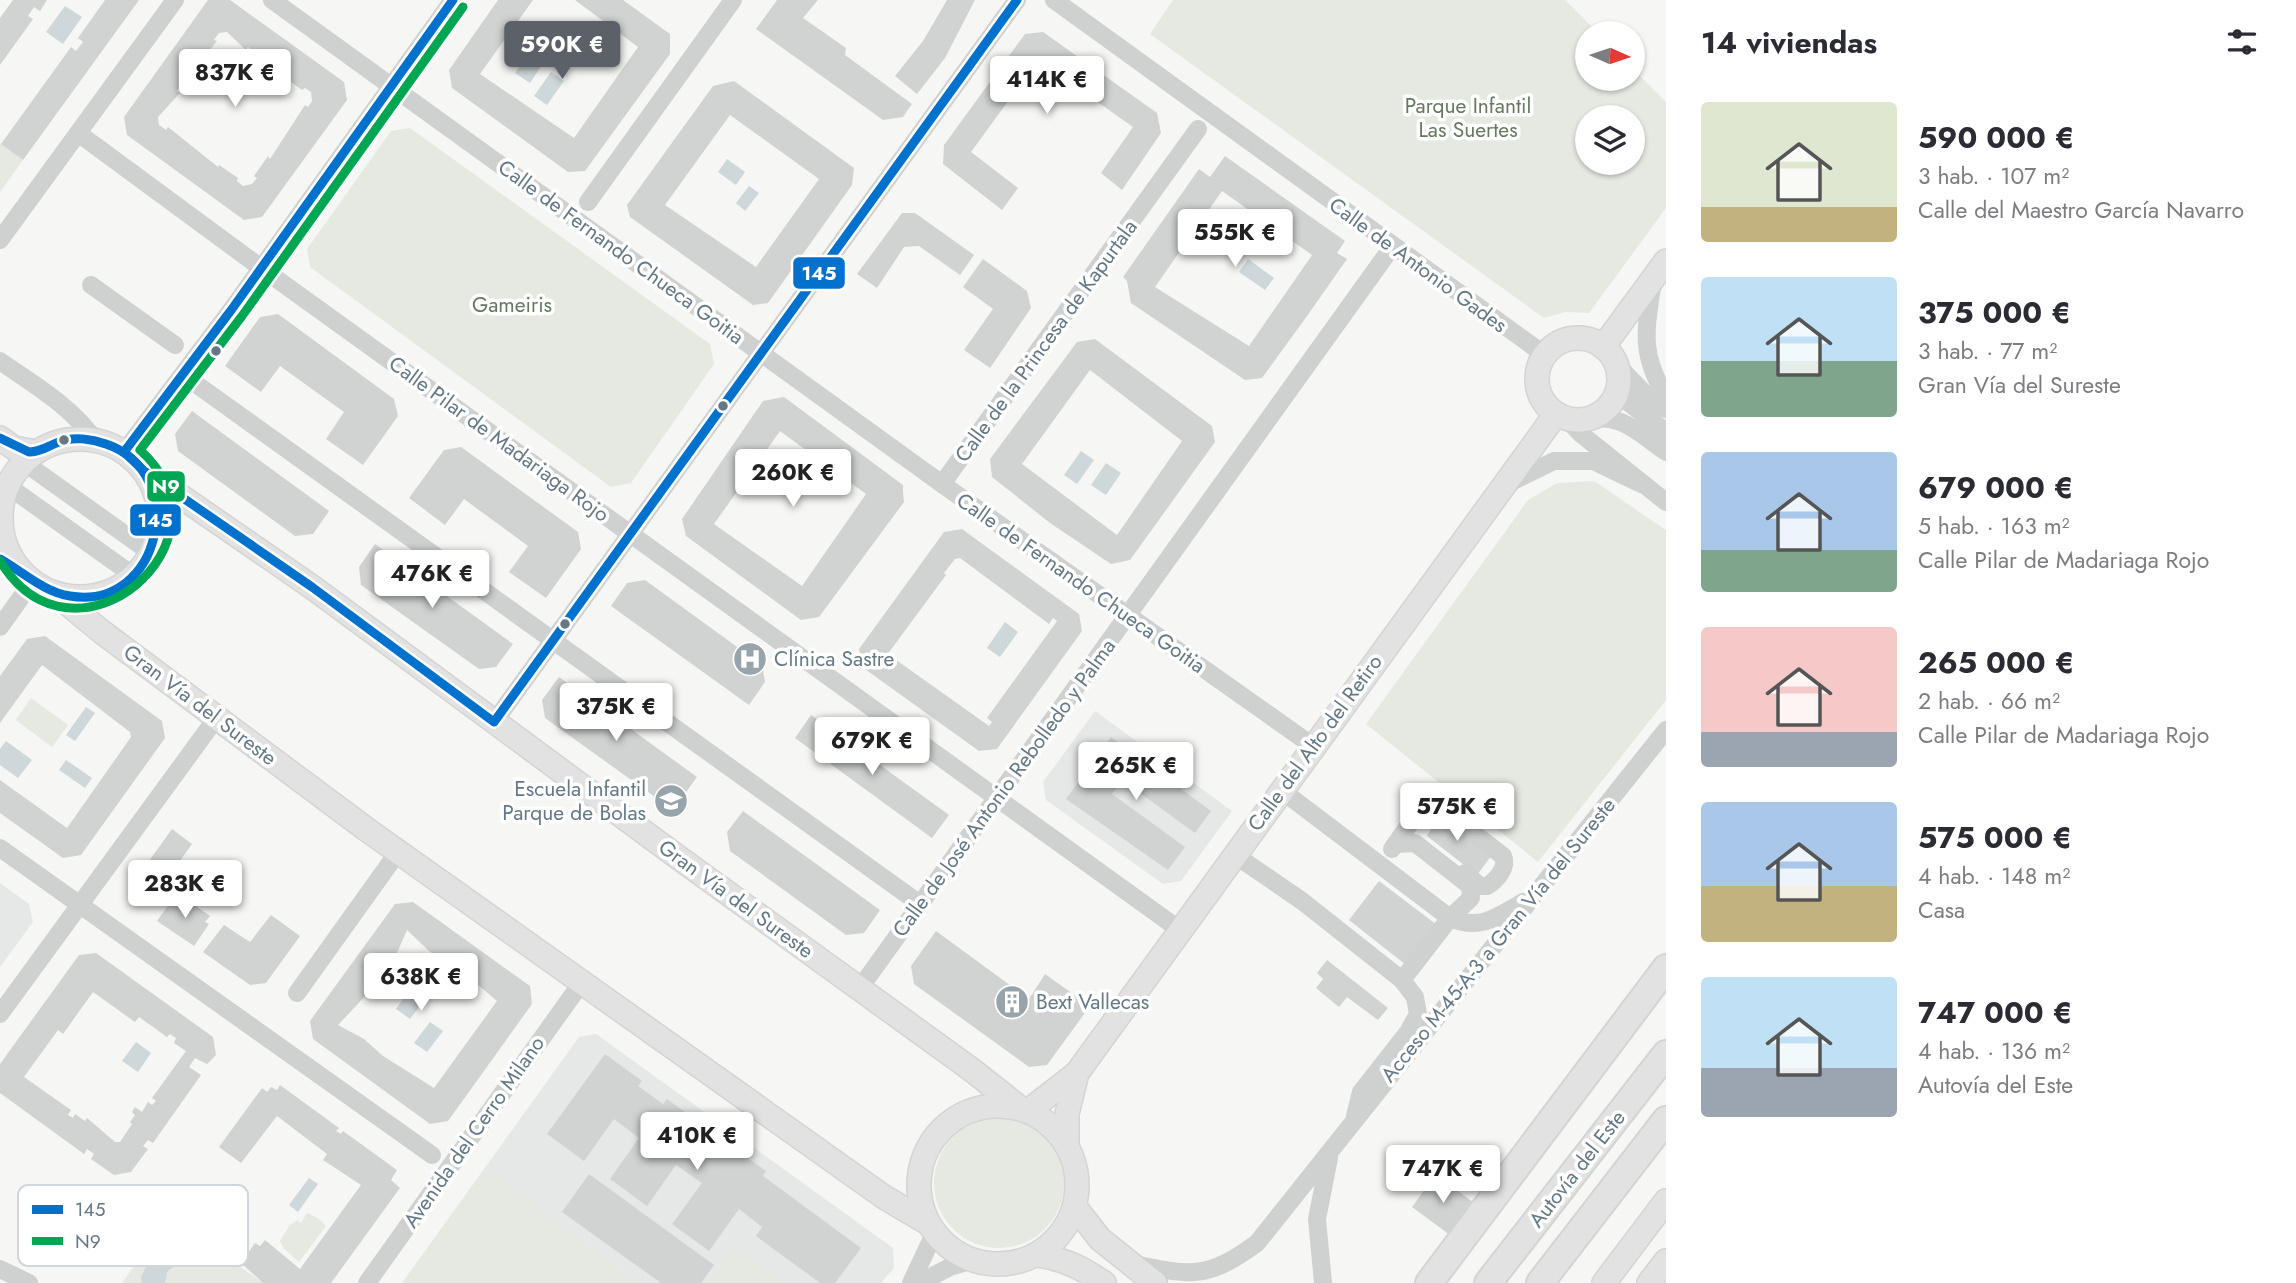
<!DOCTYPE html>
<html lang="es">
<head>
<meta charset="utf-8">
<style>
	:root { --surface:#fff; --page:#f2f2f3; --text:#2b2b33; --muted:#7c7c81; --accent:#5c6169 }
	body { margin:0; font-family:Jost,sans-serif; background:var(--page); color:var(--text); height:100vh; display:flex; flex-direction:column; font-size:26px; white-space:nowrap }
	* { box-sizing:border-box; margin:0 }
	p { font-size:23px; color:var(--muted) }
	.icon { flex:none; width:38px; height:38px; fill:none; stroke:currentColor; stroke-width:2; stroke-linecap:round; stroke-linejoin:round }
	.map { position:relative; flex:1; overflow:hidden }
	.details { display:flex; flex-direction:column; background:var(--surface); width:630px }
	.details>* { flex:none }
	.needle { width:46px; rotate:93deg }
	.tools { position:absolute; left:1575px; top:21px; display:grid; gap:14px }
	.tools a { display:grid; place-items:center; width:70px; height:70px; border-radius:50%; background:var(--surface); box-shadow:0 2px 5px #0004; font-size:35px }
	.price { position:absolute; translate:-50% -60px; padding:0 16px; border-radius:7px; background:#fff; color:#222; font-size:23px; line-height:46px; filter:drop-shadow(0 2px 4px #0008) }
	.price::after { content:''; position:absolute; left:50%; top:42px; width:21px; height:16px; margin-left:-10px; background:inherit; clip-path:polygon(0 0,100% 0,50% 100%) }
	.price.on { background:var(--accent); color:#fff }
	ul { padding:0; list-style:none }
	li { display:flex; align-items:center; gap:21px; height:175px; padding:0 35px }
	li span { display:grid; place-items:center; flex:none; width:196px; height:140px; border-radius:7px; color:#555 }
	li>.icon { margin-inline-start:auto }
	span .icon { width:84px; height:84px; fill:#fffc; stroke-width:1 }
	li b { font-size:30px }
	h2 { display:flex; justify-content:space-between; align-items:center; height:84px; padding:0 35px; font-size:30px }
	main { display:flex; flex:1; min-height:0 }
	.map>svg:first-child { display:block }
	.built { fill:#e6e8e7 }
	.green { fill:#e6e9e2; fill-rule:evenodd }
	.water { fill:#ced7d9 }
	.building { fill:#d1d2d2; fill-rule:evenodd }
	.lines { fill:none; stroke-linecap:round; stroke-linejoin:round }
	.major-casing { stroke:#d3d4d3; stroke-width:26 }
	.highway-casing { stroke:#d3d4d4; stroke-width:30 }
	.minor { stroke:#cfd1d1; stroke-width:18 }
	.major { stroke:#e2e2e3; stroke-width:23 }
	.highway { stroke:#e2e2e3; stroke-width:26 }
	.bus-1-casing { stroke:#fff; stroke-width:14 }
	.bus-2-casing { stroke:#fff; stroke-width:14 }
	.bus-1 { stroke:#0072ce; stroke-width:9 }
	.bus-2 { stroke:#00a651; stroke-width:9 }
	.bus-dot { fill:#647886; stroke:#fff; stroke-width:2.5 }
	.labels { text-anchor:middle; stroke-width:7; stroke-linejoin:round; paint-order:stroke }
	.park-label { font-size:21px; fill:#66785f; stroke:#fff }
	.street-label { font-size:21px; fill:#647886; stroke:#fff }
	.poi-label { font-size:21px; fill:#647886; stroke:#fff; text-anchor:start }
	.key { fill:#fff; stroke:#d0d6db; stroke-width:2 }
	.key-label { font-size:19px; fill:#647886 }
	.line-badge { stroke:#fff; stroke-width:2.5 }
	.badge-label { font-size:19px; text-anchor:middle; font-weight:bold; fill:#fff }
</style>
</head>
<body>
<main>
<div class="map">
<svg width="1666" height="1283" viewBox="0 0 1666 1283">
	<rect width="100%" height="100%" fill="#f6f6f4"/>
	<g class="built">
		<path d="M1095,711L1232,811L1181,881L1163,884L1046,800L1043,782Z"/>
		<path d="M0,883L29,904L33,922L0,967Z"/>
		<path d="M596,1034L893,1248L894,1268L881,1283H641L484,1169L579,1037Z"/>
	</g>
	<g class="green">
		<path d="M1173,0H1565L1598,33H1587V79H1633V69L1666,102V208L1589,313L1565,312L1544,318L1150,34ZM1587,117H1633V163H1587Z"/>
		<path d="M410,128L710,344L714,364L631,483L611,487L310,267L307,249L391,131Z"/>
		<path d="M0,143L23,160L0,192Z"/>
		<path d="M1594,481L1666,530V700L1538,862L1366,724L1528,500L1557,483Z"/>
		<path d="M31,698L68,725L52,747L16,720Z"/>
		<circle cx="999" cy="1183" r="65"/>
		<path d="M484,1169L641,1283H402Z"/>
		<path d="M177,1206L180,1224L263,1283H122Z"/>
		<path d="M307,1213L318,1218L326,1226L299,1262L284,1249L280,1241L290,1225L298,1220L301,1223Z"/>
		<path d="M733,1245L786,1283H706Z"/>
	</g>
	<g class="water">
		<path d="M65,6L82,17L63,44L46,32Z"/>
		<path d="M534,46L548,56L530,83L515,73Z"/>
		<path d="M551,72L564,81L547,105L534,96Z"/>
		<path d="M727,159L745,172L736,185L718,172Z"/>
		<path d="M749,186L759,193L745,211L736,203Z"/>
		<path d="M1248,259L1274,278L1265,290L1239,272Z"/>
		<path d="M1081,451L1094,460L1077,484L1064,475Z"/>
		<path d="M1106,463L1121,473L1106,495L1091,485Z"/>
		<path d="M1005,622L1018,632L1000,657L987,648Z"/>
		<path d="M86,707L95,713L75,741L66,735Z"/>
		<path d="M6,741L32,760L18,778L0,765V749Z"/>
		<path d="M66,760L92,778L85,788L59,770Z"/>
		<path d="M417,979L431,990L410,1019L396,1009Z"/>
		<path d="M430,1022L443,1031L427,1052L414,1043Z"/>
		<path d="M136,1042L151,1053L138,1072L122,1061Z"/>
		<path d="M309,1178L318,1184L298,1212L289,1205Z"/>
		<path d="M169,1261L176,1264L167,1272L165,1283H142L141,1277L146,1267Z"/>
	</g>
	<g class="building">
		<path d="M13,0H47L40,11L34,7L28,16L33,19L0,65V18Z"/>
		<path d="M105,0H139L23,160L1,144L71,47L76,51L83,42L78,38Z"/>
		<path d="M208,0H230L344,82L347,100L262,217L244,220L127,135L124,117ZM227,32L246,50L248,47L285,74L283,76L302,90L305,88L311,92L312,101L308,107L305,105L270,159L268,156L254,176L257,178L252,184L243,186L237,181L238,178L219,165L218,167L168,127L166,130L159,125L158,117L180,93L177,91L217,41L214,40L219,33Z"/>
		<path d="M498,0H533L480,74L574,138L638,47L575,0H623L670,34V54L585,171L568,172L452,88L449,70Z"/>
		<path d="M777,0H818L803,18L846,48L845,55L912,104L903,117L883,120L756,29Z"/>
		<path d="M947,0H975L945,58L917,94L895,76L923,41Z"/>
		<path d="M1043,32L1157,113L1161,133L1122,190L1101,173L1133,127L1038,60L971,152L1018,188L1002,210L943,164L944,145L1025,34Z"/>
		<path d="M734,81L854,168L852,185L768,303L753,305L630,217L627,205L713,86ZM730,115L819,179L756,267L665,205Z"/>
		<path d="M1225,156L1345,241L1337,253L1347,259L1307,316L1262,378L1245,380L1131,303L1127,281L1123,277L1199,169L1210,177ZM1222,191L1312,255L1249,346L1155,287Z"/>
		<path d="M902,213H915L974,255L960,275L919,246L904,247L877,288L857,274Z"/>
		<path d="M983,259L1027,291L1031,308L990,368L964,350L993,309L963,287Z"/>
		<path d="M278,314L394,399L398,416L363,465L326,439L344,412L280,366L261,392L225,366L260,317Z"/>
		<path d="M1095,339L1212,426L1215,442L1130,560L1111,564L1050,523L992,477L990,459L1077,342ZM1090,370L1182,441L1117,535L1022,464Z"/>
		<path d="M784,397L903,485V492L904,502L819,617L801,620L686,536L682,519L763,401ZM780,431L866,494L802,586L714,524Z"/>
		<path d="M192,411L329,511L313,534L295,536L178,451L175,434Z"/>
		<path d="M461,447L578,532L581,549L546,598L509,572L528,546L464,499L445,525L409,498L444,450Z"/>
		<path d="M962,529L1079,614L1082,631L997,749L979,751L862,667L859,649L944,532ZM960,558L1049,624L1053,618L1057,621L987,718L992,722L989,726L892,657L888,662L884,659L946,575L944,573L955,559Z"/>
		<path d="M375,544L513,644L496,667L479,669L361,585L359,567Z"/>
		<path d="M645,580L762,665L765,682L749,705L611,606L627,583Z"/>
		<path d="M45,636L162,721L165,738L81,855L63,858L0,813V780L67,828L131,737L130,732L42,665L0,723V676L27,639Z"/>
		<path d="M559,677L697,777L681,799L662,802L545,718L542,700Z"/>
		<path d="M811,715L949,815L932,838L795,738Z"/>
		<path d="M1111,737L1211,811L1195,833L1122,780L1112,794L1185,847L1168,870L1066,799Z"/>
		<path d="M743,811L880,910L864,933L846,935L730,851L727,832Z"/>
		<path d="M1436,811L1492,855L1477,875L1427,836L1431,829L1425,824Z"/>
		<path d="M172,829L192,844L149,904L129,889Z"/>
		<path d="M1379,881L1437,925L1406,965L1349,920Z"/>
		<path d="M177,893L210,916L205,922L209,924L194,946L157,921Z"/>
		<path d="M413,902L530,986L532,1004L448,1121L430,1124L313,1039L310,1021L395,904ZM407,930L428,950L442,961L451,962L497,1001L434,1088L383,1056L364,1039L338,1025L370,991L371,984L396,955Z"/>
		<path d="M271,915L300,936L266,983L250,985L203,952L224,925L250,942Z"/>
		<path d="M936,931L1029,999L1045,974L1090,1006L1047,1065L1029,1067L914,984L911,966Z"/>
		<path d="M96,953L213,1037L216,1055L207,1064L195,1058L189,1067L201,1075L153,1143L148,1140L143,1146L148,1149L131,1172L114,1175L91,1159L94,1154L87,1149L84,1154L0,1093V1064L79,955ZM93,992L135,1022L139,1017L167,1037L170,1034L176,1038L174,1043L186,1051L152,1098L156,1101L152,1105L148,1102L142,1112L135,1107L132,1112L135,1115L130,1122L132,1124L120,1142H115L87,1118L85,1121L75,1114L73,1118L68,1115L71,1110L24,1077L58,1030L63,1034Z"/>
		<path d="M1327,960L1388,1008L1378,1020L1347,997L1339,1007L1316,988L1323,979L1317,973Z"/>
		<path d="M605,1054L642,1081L638,1086L663,1104L667,1099L704,1126L700,1131L726,1150L730,1145L766,1171L763,1176L861,1248L835,1283H820L756,1236L762,1227L739,1209L709,1251L672,1224L702,1183L676,1165L647,1206L610,1179L639,1138L614,1119L584,1161L547,1134Z"/>
		<path d="M280,1085L339,1128L336,1131L341,1134L343,1131L397,1170L391,1180L400,1188L331,1283H263L241,1263L255,1243L260,1246L265,1240L300,1269L361,1185L323,1160L327,1154L277,1116L241,1163L219,1147L262,1088L267,1092L271,1087L277,1090Z"/>
		<path d="M589,1174L714,1265L701,1283H661L562,1212Z"/>
		<path d="M1436,1174L1474,1203L1450,1235L1412,1207Z"/>
	</g>
	<g class="lines">
		<g class="major-casing">
			<g id="major">
				<circle cx="1578" cy="379" r="41"/>
				<path d="M1603,347L1666,261"/>
				<path d="M0,438L14,448L36,452"/>
				<circle cx="80" cy="518" r="79"/>
				<path d="M144,471L312,587L675,855L972,1070L1020,1108"/>
				<path d="M57,595L102,632L366,829L884,1197L928,1223"/>
				<circle cx="998" cy="1185" r="79"/>
				<path d="M1028,1111L1077,1073L1556,414"/>
				<path d="M1067,1145V1114L1077,1073"/>
				<path d="M1075,1207L1100,1239L1155,1283"/>
				<path d="M1038,1255C1064,1259 1082,1268 1104,1283"/>
				<path d="M1604,1283L1666,1201"/>
				<path d="M1649,1283L1666,1261"/>
			</g>
		</g>
		<g class="highway-casing">
			<g id="highway">
				<path d="M1429,1283L1666,968"/>
				<path d="M1488,1283L1666,1054"/>
				<path d="M1540,1283L1666,1120"/>
			</g>
		</g>
		<g class="minor">
			<path d="M272,0L942,484L1313,746"/>
			<path d="M1054,0L1545,355"/>
			<path d="M78,133L260,267L1180,930"/>
			<path d="M588,202L733,0"/>
			<path d="M0,240L175,0"/>
			<path d="M1653,280C1646,331 1639,351 1666,397"/>
			<path d="M91,285L175,345"/>
			<path d="M0,361C34,385 71,406 95,440"/>
			<path d="M1617,365L1651,400L1666,409"/>
			<path d="M1619,374L1629,403L1666,432"/>
			<path d="M196,384L920,904"/>
			<path d="M1566,418L1581,434L1666,502"/>
			<path d="M1582,420C1621,412 1636,431 1666,452"/>
			<path d="M124,452L232,309L453,0"/>
			<path d="M25,463L151,553"/>
			<path d="M942,484L1198,129"/>
			<path d="M1505,485L1554,461H1593L1641,484"/>
			<path d="M8,486L134,576"/>
			<path d="M0,559L21,569"/>
			<path d="M0,627L32,582"/>
			<path d="M494,722L1017,0"/>
			<path d="M1281,790L1450,918L1471,898L1470,886L1415,843L1396,844"/>
			<path d="M0,848L432,1155"/>
			<path d="M1392,849L1423,805L1434,803L1503,856C1508,867 1497,880 1487,886H1480L1465,873"/>
			<path d="M1235,855L1302,901L1402,980"/>
			<path d="M860,988L1392,247"/>
			<path d="M297,993L398,852"/>
			<path d="M0,1014L217,717"/>
			<path d="M1355,1116L1361,1092L1408,1032L1418,1014L1415,997L1402,980L1450,918C1480,931 1497,917 1523,902"/>
			<path d="M1134,1264C1192,1276 1208,1279 1257,1243L1666,730"/>
			<path d="M0,1269L29,1283"/>
			<path d="M367,1283L582,982"/>
			<path d="M911,1283L934,1234"/>
			<path d="M919,1283L950,1267L970,1261"/>
			<path d="M1323,1283L1317,1219L1329,1158"/>
		</g>
		<use href="#major" class="major"/>
		<use href="#highway" class="highway"/>
		<g class="bus-1-casing">
			<g id="bus-1">
				<path d="M0,438L29,452C41,452 48,446 59,442C73,436 92,439 106,444C191,473 161,611 70,596C44,592 23,572 0,559"/>
				<path d="M124,452L144,471L312,587L494,722L1017,0"/>
				<path d="M124,452L232,309L453,0"/>
			</g>
		</g>
		<g class="bus-2-casing">
			<path id="bus-2" d="M0,561C75,683 241,540 140,450L242,316L463,7"/>
		</g>
		<use href="#bus-1" class="bus-1"/>
		<use href="#bus-2" class="bus-2"/>
	</g>
	<defs>
		<g id="hospital-disc" transform="scale(1.75)"><circle r="9.5" fill="#97a4ac" stroke="#fff"/><path d="M-5-5h3v3.5h4V-5h3V5h-3V1.5h-4V5h-3Z" fill="#fff"/></g>
		<g id="school-disc" transform="scale(1.75)"><circle r="9.5" fill="#97a4ac" stroke="#fff"/><path d="M0-5L7-2L0 1L-7-2ZM-4 1L0 2.5L4 1V4Q0 6-4 4Z" fill="#fff"/></g>
		<g id="building-disc" transform="scale(1.75)"><circle r="9.5" fill="#97a4ac" stroke="#fff"/><path d="M-4-6H4V6H1V3H-1V6H-4ZM-2.5-4.3h1.7v1.8h-1.7ZM.8-4.3h1.7v1.8H.8ZM-2.5-1h1.7V.8h-1.7ZM.8-1h1.7V.8H.8Z" fill="#fff"/></g>
	</defs>
	<g fill-rule="evenodd">
		<use href="#hospital-disc" x="750" y="659"/>
		<use href="#school-disc" x="671" y="801"/>
		<use href="#building-disc" x="1012" y="1002"/>
	</g>
	<g class="bus-dot">
		<circle cx="216" cy="351" r="6"/>
		<circle cx="723" cy="406" r="6"/>
		<circle cx="64" cy="440" r="6"/>
		<circle cx="565" cy="624" r="6"/>
	</g>
	<g class="labels">
		<g class="park-label">
			<text x="1468" y="113">Parque Infantil<tspan x="1468" dy="24">Las Suertes</tspan></text>
			<text x="512" y="312">Gameiris</text>
		</g>
		<g class="street-label">
			<text transform="translate(621 252) rotate(36)" y="7">Calle de Fernando Chueca Goitia</text>
			<text transform="translate(1418 265) rotate(36)" y="7">Calle de Antonio Gades</text>
			<text transform="translate(1046 341) rotate(-54)" y="7">Calle de la Princesa de Kapurtala</text>
			<text transform="translate(499 439) rotate(36)" y="7">Calle Pilar de Madariaga Rojo</text>
			<text transform="translate(1081 583) rotate(35)" y="7">Calle de Fernando Chueca Goitia</text>
			<text transform="translate(200 705) rotate(37)" y="7">Gran Vía del Sureste</text>
			<text transform="translate(1315 743) rotate(-54)" y="7">Calle del Alto del Retiro</text>
			<text transform="translate(1004 788) rotate(-54)" y="7">Calle de José Antonio Rebolledo y Palma</text>
			<text transform="translate(736 899) rotate(36)" y="7">Gran Vía del Sureste</text>
			<text transform="translate(1498 940) rotate(-51)" y="7">Acceso M-45-A-3 a Gran Vía del Sureste</text>
			<text transform="translate(474 1132) rotate(-55)" y="7">Avenida del Cerro Milano</text>
			<text transform="translate(1577 1169) rotate(-52)" y="7">Autovía del Este</text>
		</g>
		<g class="poi-label">
			<text x="774" y="666">Clínica Sastre</text>
			<text x="646" y="796" text-anchor="end">Escuela Infantil<tspan x="646" dy="24">Parque de Bolas</tspan></text>
			<text x="1036" y="1009">Bext Vallecas</text>
		</g>
	</g>
	<rect x="18" y="1185" width="230" height="81" rx="10" class="key"/>
	<rect x="32" y="1205" width="31" height="9" fill="#0072ce"/>
	<rect x="32" y="1237" width="31" height="8" fill="#00a651"/>
	<g class="key-label">
		<text x="75" y="1216">145</text>
		<text x="75" y="1248">N9</text>
	</g>
	<g class="line-badge">
		<rect x="792" y="256" width="54" height="34" rx="7" fill="#0072ce"/>
		<rect x="146" y="470" width="40" height="33" rx="7" fill="#00a651"/>
		<rect x="129" y="503" width="53" height="34" rx="7" fill="#0072ce"/>
	</g>
	<g class="badge-label">
		<text x="819" y="280">145</text>
		<text x="166" y="493">N9</text>
		<text x="155" y="527">145</text>
	</g>
</svg>
<div class="tools">
<a><svg class="needle" viewBox="-14 -14 28 28"><path d="M0-13l5 13h-10z" fill="#e53935"/><path d="M0 13l5-13h-10z" fill="#7c7c81"/></svg></a>
<a><svg class="icon" aria-label="layers" viewBox="0 0 24 24"><path d="M12 4l9 5-9 5-9-5zM3 14l9 5 9-5"/></svg></a>
</div>
<b class="price on" style="left:562px;top:81px">590K €</b>
<b class="price" style="left:235px;top:109px">837K €</b>
<b class="price" style="left:1047px;top:116px">414K €</b>
<b class="price" style="left:1235px;top:269px">555K €</b>
<b class="price" style="left:793px;top:509px">260K €</b>
<b class="price" style="left:432px;top:610px">476K €</b>
<b class="price" style="left:616px;top:743px">375K €</b>
<b class="price" style="left:872px;top:777px">679K €</b>
<b class="price" style="left:1136px;top:802px">265K €</b>
<b class="price" style="left:1457px;top:843px">575K €</b>
<b class="price" style="left:185px;top:920px">283K €</b>
<b class="price" style="left:421px;top:1013px">638K €</b>
<b class="price" style="left:697px;top:1172px">410K €</b>
<b class="price" style="left:1443px;top:1205px">747K €</b>
</div>
<section class="details">
<h2>14 viviendas<svg class="icon" aria-label="filters" viewBox="0 0 24 24"><path d="M4 7h16M4 17h16"/><circle cx="9" cy="7" r="2"/><circle cx="15" cy="17" r="2"/></svg></h2>
<ul>
<li><span style="background:linear-gradient(#dfe7d0 75%,#c2b280 0)"><svg class="icon" aria-label="home" viewBox="0 0 24 24"><path d="M3 11l9-7 9 7M6 9v11h12V9"/></svg></span><div><b>590 000 €</b><p>3 hab. · 107 m²</p><p>Calle del Maestro García Navarro</p></div></li>
<li><span style="background:linear-gradient(#bfe0f5 60%,#7fa58c 0)"><svg class="icon" aria-label="home" viewBox="0 0 24 24"><path d="M3 11l9-7 9 7M6 9v11h12V9"/></svg></span><div><b>375 000 €</b><p>3 hab. · 77 m²</p><p>Gran Vía del Sureste</p></div></li>
<li><span style="background:linear-gradient(#a9c7e8 70%,#7fa58c 0)"><svg class="icon" aria-label="home" viewBox="0 0 24 24"><path d="M3 11l9-7 9 7M6 9v11h12V9"/></svg></span><div><b>679 000 €</b><p>5 hab. · 163 m²</p><p>Calle Pilar de Madariaga Rojo</p></div></li>
<li><span style="background:linear-gradient(#f6c9c9 75%,#9aa5b1 0)"><svg class="icon" aria-label="home" viewBox="0 0 24 24"><path d="M3 11l9-7 9 7M6 9v11h12V9"/></svg></span><div><b>265 000 €</b><p>2 hab. · 66 m²</p><p>Calle Pilar de Madariaga Rojo</p></div></li>
<li><span style="background:linear-gradient(#a9c7e8 60%,#c2b280 0)"><svg class="icon" aria-label="home" viewBox="0 0 24 24"><path d="M3 11l9-7 9 7M6 9v11h12V9"/></svg></span><div><b>575 000 €</b><p>4 hab. · 148 m²</p><p>Casa</p></div></li>
<li><span style="background:linear-gradient(#bfe0f5 65%,#9aa5b1 0)"><svg class="icon" aria-label="home" viewBox="0 0 24 24"><path d="M3 11l9-7 9 7M6 9v11h12V9"/></svg></span><div><b>747 000 €</b><p>4 hab. · 136 m²</p><p>Autovía del Este</p></div></li>
</ul>
</section>
</main>
</body>
</html>
